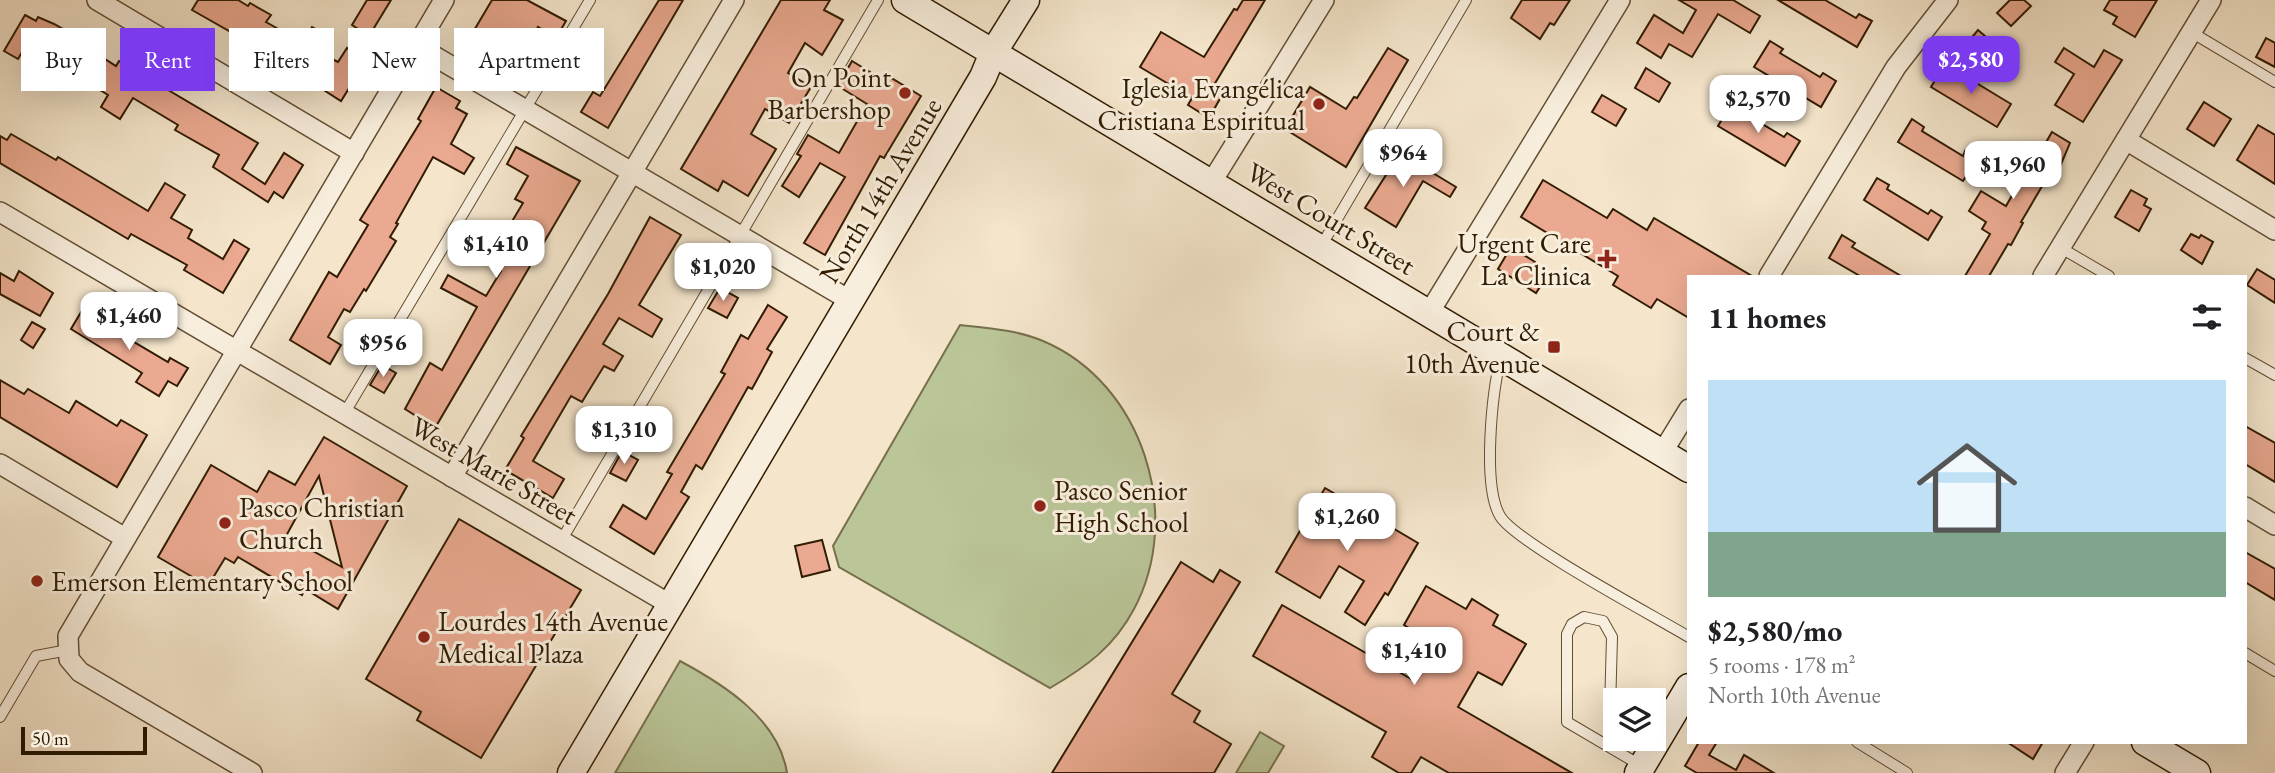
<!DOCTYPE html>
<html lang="en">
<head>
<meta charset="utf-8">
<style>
	:root { --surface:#fff; --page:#f6f6f6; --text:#202124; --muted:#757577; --accent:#7c3aed }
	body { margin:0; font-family:"EB Garamond",serif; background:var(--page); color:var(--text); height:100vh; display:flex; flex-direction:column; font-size:26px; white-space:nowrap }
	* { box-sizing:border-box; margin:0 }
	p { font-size:23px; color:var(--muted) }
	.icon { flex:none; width:38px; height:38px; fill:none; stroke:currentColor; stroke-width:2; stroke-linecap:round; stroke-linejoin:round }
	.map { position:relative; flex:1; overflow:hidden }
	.panel { position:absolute; left:1687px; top:275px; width:560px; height:469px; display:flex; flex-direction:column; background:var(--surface); border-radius:0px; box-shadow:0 7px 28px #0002 }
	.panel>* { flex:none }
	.guide { position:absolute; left:21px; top:28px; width:665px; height:63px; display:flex; gap:14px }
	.buttons { position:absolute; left:1603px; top:688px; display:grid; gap:14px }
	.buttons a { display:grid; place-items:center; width:63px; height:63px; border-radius:0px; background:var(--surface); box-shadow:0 7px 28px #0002; font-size:35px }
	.scale { position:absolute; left:21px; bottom:18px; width:126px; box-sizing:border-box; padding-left:7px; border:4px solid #311c01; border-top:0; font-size:19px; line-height:24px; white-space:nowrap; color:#311c01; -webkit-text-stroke:5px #f8eedd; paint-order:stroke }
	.price { position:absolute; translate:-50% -60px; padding:0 16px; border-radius:14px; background:#fff; color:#222; font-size:23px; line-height:46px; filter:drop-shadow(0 2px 4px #0008) }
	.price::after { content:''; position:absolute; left:50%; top:42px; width:21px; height:16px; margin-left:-10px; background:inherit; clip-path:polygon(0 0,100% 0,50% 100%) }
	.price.on { background:var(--accent); color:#fff }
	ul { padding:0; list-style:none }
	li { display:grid; align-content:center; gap:14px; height:371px; padding:0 21px }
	li span { display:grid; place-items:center; height:217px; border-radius:0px; color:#555 }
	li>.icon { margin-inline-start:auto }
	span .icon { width:126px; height:126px; fill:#fffc; stroke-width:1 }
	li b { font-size:30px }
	h2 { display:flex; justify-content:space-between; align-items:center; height:84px; padding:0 21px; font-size:30px }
	.pill { padding:0 24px; border-radius:0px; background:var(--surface); box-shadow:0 7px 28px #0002; font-size:24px; line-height:63px }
	.pill.on { background:var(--accent); color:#fff }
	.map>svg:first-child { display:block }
	.green { fill:#bac598; stroke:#76704c; stroke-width:2 }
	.building { fill:#eaa990; stroke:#311c01; stroke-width:2; fill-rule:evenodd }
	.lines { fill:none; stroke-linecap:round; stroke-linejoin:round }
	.lane-casing { stroke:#624e34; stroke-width:12 }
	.street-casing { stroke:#624e34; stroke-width:22 }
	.secondary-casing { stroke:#311c01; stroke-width:29 }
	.lane { stroke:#f8eedd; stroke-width:10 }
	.street { stroke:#f8eedd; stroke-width:19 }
	.secondary { stroke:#f8eedd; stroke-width:26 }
	.poi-dot { fill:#8f2418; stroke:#f8eedd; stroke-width:2.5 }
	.labels { text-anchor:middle; stroke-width:6; stroke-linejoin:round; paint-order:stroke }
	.poi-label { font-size:28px; fill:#311c01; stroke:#f8eedd; text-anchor:end }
	.street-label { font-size:28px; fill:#311c01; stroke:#f8eedd }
</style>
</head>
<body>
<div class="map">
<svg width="2275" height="773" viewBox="0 0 2275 773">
	<rect width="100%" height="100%" fill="#f4e5cb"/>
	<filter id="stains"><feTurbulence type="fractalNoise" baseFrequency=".00286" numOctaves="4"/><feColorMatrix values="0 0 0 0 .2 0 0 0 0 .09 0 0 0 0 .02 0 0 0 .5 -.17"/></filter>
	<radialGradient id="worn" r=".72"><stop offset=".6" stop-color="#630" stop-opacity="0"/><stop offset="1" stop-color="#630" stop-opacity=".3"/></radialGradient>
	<g class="green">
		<path d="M960,325C988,328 1017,330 1043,341C1143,383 1184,516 1134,609C1114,647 1086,667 1050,688L839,567L833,546Z"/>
		<path d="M680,661C723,684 779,719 787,773H615Z"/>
		<path d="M1260,732L1284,746L1268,773H1236Z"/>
	</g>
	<g class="building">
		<path d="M198,0H238L248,6L250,3L271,15L266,22L303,43L312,27L325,34L316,51L338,62L347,48L366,61L341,101L322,89L324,85L192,10Z"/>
		<path d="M367,0H391L369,36L352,25Z"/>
		<path d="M492,0H527L566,21L556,38L538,27L521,58L492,42L485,55L466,44Z"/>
		<path d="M659,0H683L608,128L581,112L593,92L600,96Z"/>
		<path d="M781,0H830L824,10L843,20L822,55L805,43L788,73L811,87L789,123L765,109L751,134L776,149L748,196L723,181L718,191L681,169Z"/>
		<path d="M1243,0H1265L1211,90L1221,97L1209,118L1188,105L1192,98L1140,67L1161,32L1204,57L1234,9L1237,10Z"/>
		<path d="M1522,0H1570L1554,25L1550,23L1540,39L1511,18Z"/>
		<path d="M1679,0H1733L1760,16L1750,33L1718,14L1692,57L1669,44L1661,58L1637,43L1654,15L1683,33L1696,10Z"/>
		<path d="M1778,0H1825L1856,18L1859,14L1872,21L1857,47Z"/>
		<path d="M2010,0H2024L2031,6L2011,26L1997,13Z"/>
		<path d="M2110,0H2157L2135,37L2113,24L2117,17L2104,10Z"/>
		<path d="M25,15L36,21L38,17L54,24L93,46L91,50L116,66L119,61L258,143L242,169L265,184L284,153L303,165L283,198L274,192L268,202L213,167L219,155L175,130L178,125L133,98L120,119L101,107L108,95L92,85L95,80L28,42L18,59L4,51Z"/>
		<path d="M1978,30L1994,44V49L1982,63L1963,48Z"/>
		<path d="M2266,38L2275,43V67L2256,57Z"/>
		<path d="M1770,41L1783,49L1780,53L1820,77L1823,73L1836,81L1821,107L1754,67Z"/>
		<path d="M1388,48L1408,60L1346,167L1285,129L1310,87L1346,109L1354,97L1357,98Z"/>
		<path d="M2064,48L2094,67L2104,50L2122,60L2083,122L2055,105L2074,74L2055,62Z"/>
		<path d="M852,61L885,81L888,76L921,96L884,158L880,156L825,255L804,243L845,177L820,163L799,197L782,186L801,156L797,154L808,135L839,153L867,104L838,86Z"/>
		<path d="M1945,64L2011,104L1997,127L1931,87Z"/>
		<path d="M1646,68L1670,83L1659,102L1635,88Z"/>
		<path d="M436,87L460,101L456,108L467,114L451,144L474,158L464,174L433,157L396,223L398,224L390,237L396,241L366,291L364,289L350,312L344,309L328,337L341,345L330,364L290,340L329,272L337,277L368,225L360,220L421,121L418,119Z"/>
		<path d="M1602,95L1626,109L1616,126L1592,112Z"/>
		<path d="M1733,101L1746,108L1744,113L1784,137L1787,133L1800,141L1785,166L1718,126Z"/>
		<path d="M2204,102L2231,119L2214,146L2187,129Z"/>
		<path d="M1912,119L1924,127L1922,131L1963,156L1965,151L1977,159L1963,181L1898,142Z"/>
		<path d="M2258,125L2275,135V184L2237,160Z"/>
		<path d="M2052,132L2070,143L2059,169L2054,166L2021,222L2023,223L2011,245L2008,244L1989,276H1965L1990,234L1982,229L1986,222L1969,211L1981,191L2006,206L2023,176L1994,158L2003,144L2034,163Z"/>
		<path d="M11,134L56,160L58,157L148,211L165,183L185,195L171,218L192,230L188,238L223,259L234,240L249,249L223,293L184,270L187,265L131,234L128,239L0,163V136L7,140Z"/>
		<path d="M516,147L580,181L435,428L405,409L430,363L442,370L477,307L441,288L448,275L486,296L501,271L463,249L470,237L505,257L522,229L511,223L523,203L515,199L528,176L507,164Z"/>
		<path d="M1400,153L1456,187L1450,197L1423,181L1396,227L1365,208Z"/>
		<path d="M1877,178L1889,185L1887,189L1928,214L1931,210L1942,217L1928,240L1864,200Z"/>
		<path d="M1543,180L1607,218L1613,209L1647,230L1654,218L1752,276H1689V318L1657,299L1651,308L1613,285L1618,276L1521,217Z"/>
		<path d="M2131,190L2147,199L2144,205L2151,209L2139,231L2115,217Z"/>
		<path d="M650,217L681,235L639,305L662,319L652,337L619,318L603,344L623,356L614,371L604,366L582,402L571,396L533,461L564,479L553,498L505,470L524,438L521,436L608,294Z"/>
		<path d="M2191,234L2199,238L2201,235L2213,242L2202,264L2181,250Z"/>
		<path d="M1842,235L1855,243L1852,247L1901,276H1860L1829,258Z"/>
		<path d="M1511,247L1535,262L1533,265L1548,274L1536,293L1498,269Z"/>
		<path d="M2257,269L2275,280V303L2247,285Z"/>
		<path d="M19,271L53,293L40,316L0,294V273L14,281Z"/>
		<path d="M720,288L738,298L727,318L708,308Z"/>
		<path d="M768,305L787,317L767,349L772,352L752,389L748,387L702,469L696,465L681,492L689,497L654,554L610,527L623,505L646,519L672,474L667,472L725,374L721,372L741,335L748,339Z"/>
		<path d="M84,307L126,332L124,336L168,362L170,358L188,368L177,386L168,381L159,396L136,382L142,373L71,329Z"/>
		<path d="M32,322L45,329L33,348L21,340Z"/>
		<path d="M382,365L396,373L384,393L370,385Z"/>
		<path d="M0,380L24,394L28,389L69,413L76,401L117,426L121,420L147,435L117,487L0,417Z"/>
		<path d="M2245,426L2275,443V482L2245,464Z"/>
		<path d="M324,437L407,486L338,609L305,589L302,595L238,557L234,563L225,558L208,586L158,557L211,465L257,492L269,471L295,485ZM319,476L342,567L286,536Z"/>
		<path d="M622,451L638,460L626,481L610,473Z"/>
		<path d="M1325,488L1418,543L1388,595L1385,593L1365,625L1345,612L1364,581L1339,566L1320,598L1276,572Z"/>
		<path d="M459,519L581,590L481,758L417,720L421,712L366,679Z"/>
		<path d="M822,540L830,570L802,577L795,546Z"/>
		<path d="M2245,552L2275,569V600L2245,582Z"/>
		<path d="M1181,562L1213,582L1220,570L1240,582L1172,694L1200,711L1194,722L1231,744L1214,773H1052Z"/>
		<path d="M1426,586L1466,609L1472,599L1498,615L1493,625L1526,644L1502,685L1478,672L1458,707L1572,773H1449L1421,757L1411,773H1399L1372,757L1386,732L1253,656L1282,605L1413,680L1434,643L1404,625Z"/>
		<path d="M1699,742H1717L1709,755L1736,770L1744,755L1774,773H1697L1685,766Z"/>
		<path d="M2007,742H2043L2033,759Z"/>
	</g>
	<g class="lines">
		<g class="lane-casing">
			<g id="lane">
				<path d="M2191,32L2275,82"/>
				<path d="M1320,248L1466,0"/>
				<path d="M2061,248L2109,276"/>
				<path d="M1501,357C1492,392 1482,485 1500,516C1515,542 1654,616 1689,637"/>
				<path d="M2245,358L2275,375"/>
				<path d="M344,414L590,0"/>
				<path d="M561,541L878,0"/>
				<path d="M2245,653L2275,671"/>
				<path d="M0,717L36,656L68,650"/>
				<path d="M1857,742L1907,773"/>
				<path d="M1609,746L1612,637L1603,621L1584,617L1572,624L1567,634V722L1640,765"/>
			</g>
		</g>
		<g class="street-casing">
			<g id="street">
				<path d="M97,0L354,153"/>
				<path d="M417,46L851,301"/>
				<path d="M2126,140L2275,230"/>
				<path d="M1211,183L1324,0"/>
				<path d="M0,212L671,605"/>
				<path d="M1769,276L1896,67L1948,0"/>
				<path d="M2043,276L2211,0"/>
				<path d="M1429,313L1620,0"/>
				<path d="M1662,453L1689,409"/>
				<path d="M0,464L125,538"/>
				<path d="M452,477L734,0"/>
				<path d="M2245,507L2275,525"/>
				<path d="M252,773L80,672L69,659L68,636L444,0"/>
				<path d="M2065,773L2084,742"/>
			</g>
		</g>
		<g class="secondary-casing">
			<g id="secondary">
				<path d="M905,0L1689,469"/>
				<path d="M2145,742L2197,773"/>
				<path d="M571,773L983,77L993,53L1026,0"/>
				<path d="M1638,773L1689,687"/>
			</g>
		</g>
		<use href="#lane" class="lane"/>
		<use href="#street" class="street"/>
		<use href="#secondary" class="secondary"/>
	</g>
	<g class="poi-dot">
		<circle cx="905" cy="93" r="7"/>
		<circle cx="1319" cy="104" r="7"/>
		<path d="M1603.5 248.5h7v7h7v7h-7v7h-7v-7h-7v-7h7z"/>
		<rect x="1547" y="340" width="14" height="14" rx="3.5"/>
		<circle cx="1040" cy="506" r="7"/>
		<circle cx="225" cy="523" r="7"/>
		<circle cx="37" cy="581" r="7"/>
		<circle cx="424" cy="637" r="7"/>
	</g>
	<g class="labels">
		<g class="poi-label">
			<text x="891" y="87">On Point<tspan x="891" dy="32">Barbershop</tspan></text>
			<text x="1305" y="98">Iglesia Evangélica<tspan x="1305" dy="32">Cristiana Espiritual</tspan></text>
			<text x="1591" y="253">Urgent Care<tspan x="1591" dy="32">La Clinica</tspan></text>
			<text x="1540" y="341">Court &amp;<tspan x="1540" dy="32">10th Avenue</tspan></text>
			<text x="1054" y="500" text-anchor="start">Pasco Senior<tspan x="1054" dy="32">High School</tspan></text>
			<text x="239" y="517" text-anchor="start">Pasco Christian<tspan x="239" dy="32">Church</tspan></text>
			<text x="51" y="591" text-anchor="start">Emerson Elementary School</text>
			<text x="438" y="631" text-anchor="start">Lourdes 14th Avenue<tspan x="438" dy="32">Medical Plaza</tspan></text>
		</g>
		<g class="street-label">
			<text transform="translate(880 190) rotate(-59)" y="10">North 14th Avenue</text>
			<text transform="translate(1331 218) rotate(31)" y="10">West Court Street</text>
			<text transform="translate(494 470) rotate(30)" y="10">West Marie Street</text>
		</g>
	</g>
	<rect width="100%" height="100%" filter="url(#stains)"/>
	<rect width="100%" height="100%" fill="url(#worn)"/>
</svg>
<div class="buttons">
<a><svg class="icon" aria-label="layers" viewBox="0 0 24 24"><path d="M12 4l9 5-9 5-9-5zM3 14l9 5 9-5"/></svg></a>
</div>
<div class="scale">50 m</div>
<b class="price on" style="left:1971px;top:96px">$2,580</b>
<b class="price" style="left:1758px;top:135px">$2,570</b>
<b class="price" style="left:1403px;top:189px">$964</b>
<b class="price" style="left:2013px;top:201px">$1,960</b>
<b class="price" style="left:496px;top:280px">$1,410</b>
<b class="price" style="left:723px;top:303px">$1,020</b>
<b class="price" style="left:129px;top:352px">$1,460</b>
<b class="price" style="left:383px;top:379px">$956</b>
<b class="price" style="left:624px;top:466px">$1,310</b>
<b class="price" style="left:1347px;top:553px">$1,260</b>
<b class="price" style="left:1414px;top:687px">$1,410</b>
<div class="guide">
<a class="pill">Buy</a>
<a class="pill on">Rent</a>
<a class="pill">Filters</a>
<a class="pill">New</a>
<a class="pill">Apartment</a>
</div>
<section class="panel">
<h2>11 homes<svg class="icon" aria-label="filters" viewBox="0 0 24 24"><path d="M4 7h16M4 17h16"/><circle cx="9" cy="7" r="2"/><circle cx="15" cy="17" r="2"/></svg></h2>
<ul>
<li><span style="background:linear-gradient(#bfe0f5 70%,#7fa58c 0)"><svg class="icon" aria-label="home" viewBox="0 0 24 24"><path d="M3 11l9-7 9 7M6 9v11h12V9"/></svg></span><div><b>$2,580/mo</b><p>5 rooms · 178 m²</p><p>North 10th Avenue</p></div></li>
</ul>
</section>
</div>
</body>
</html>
